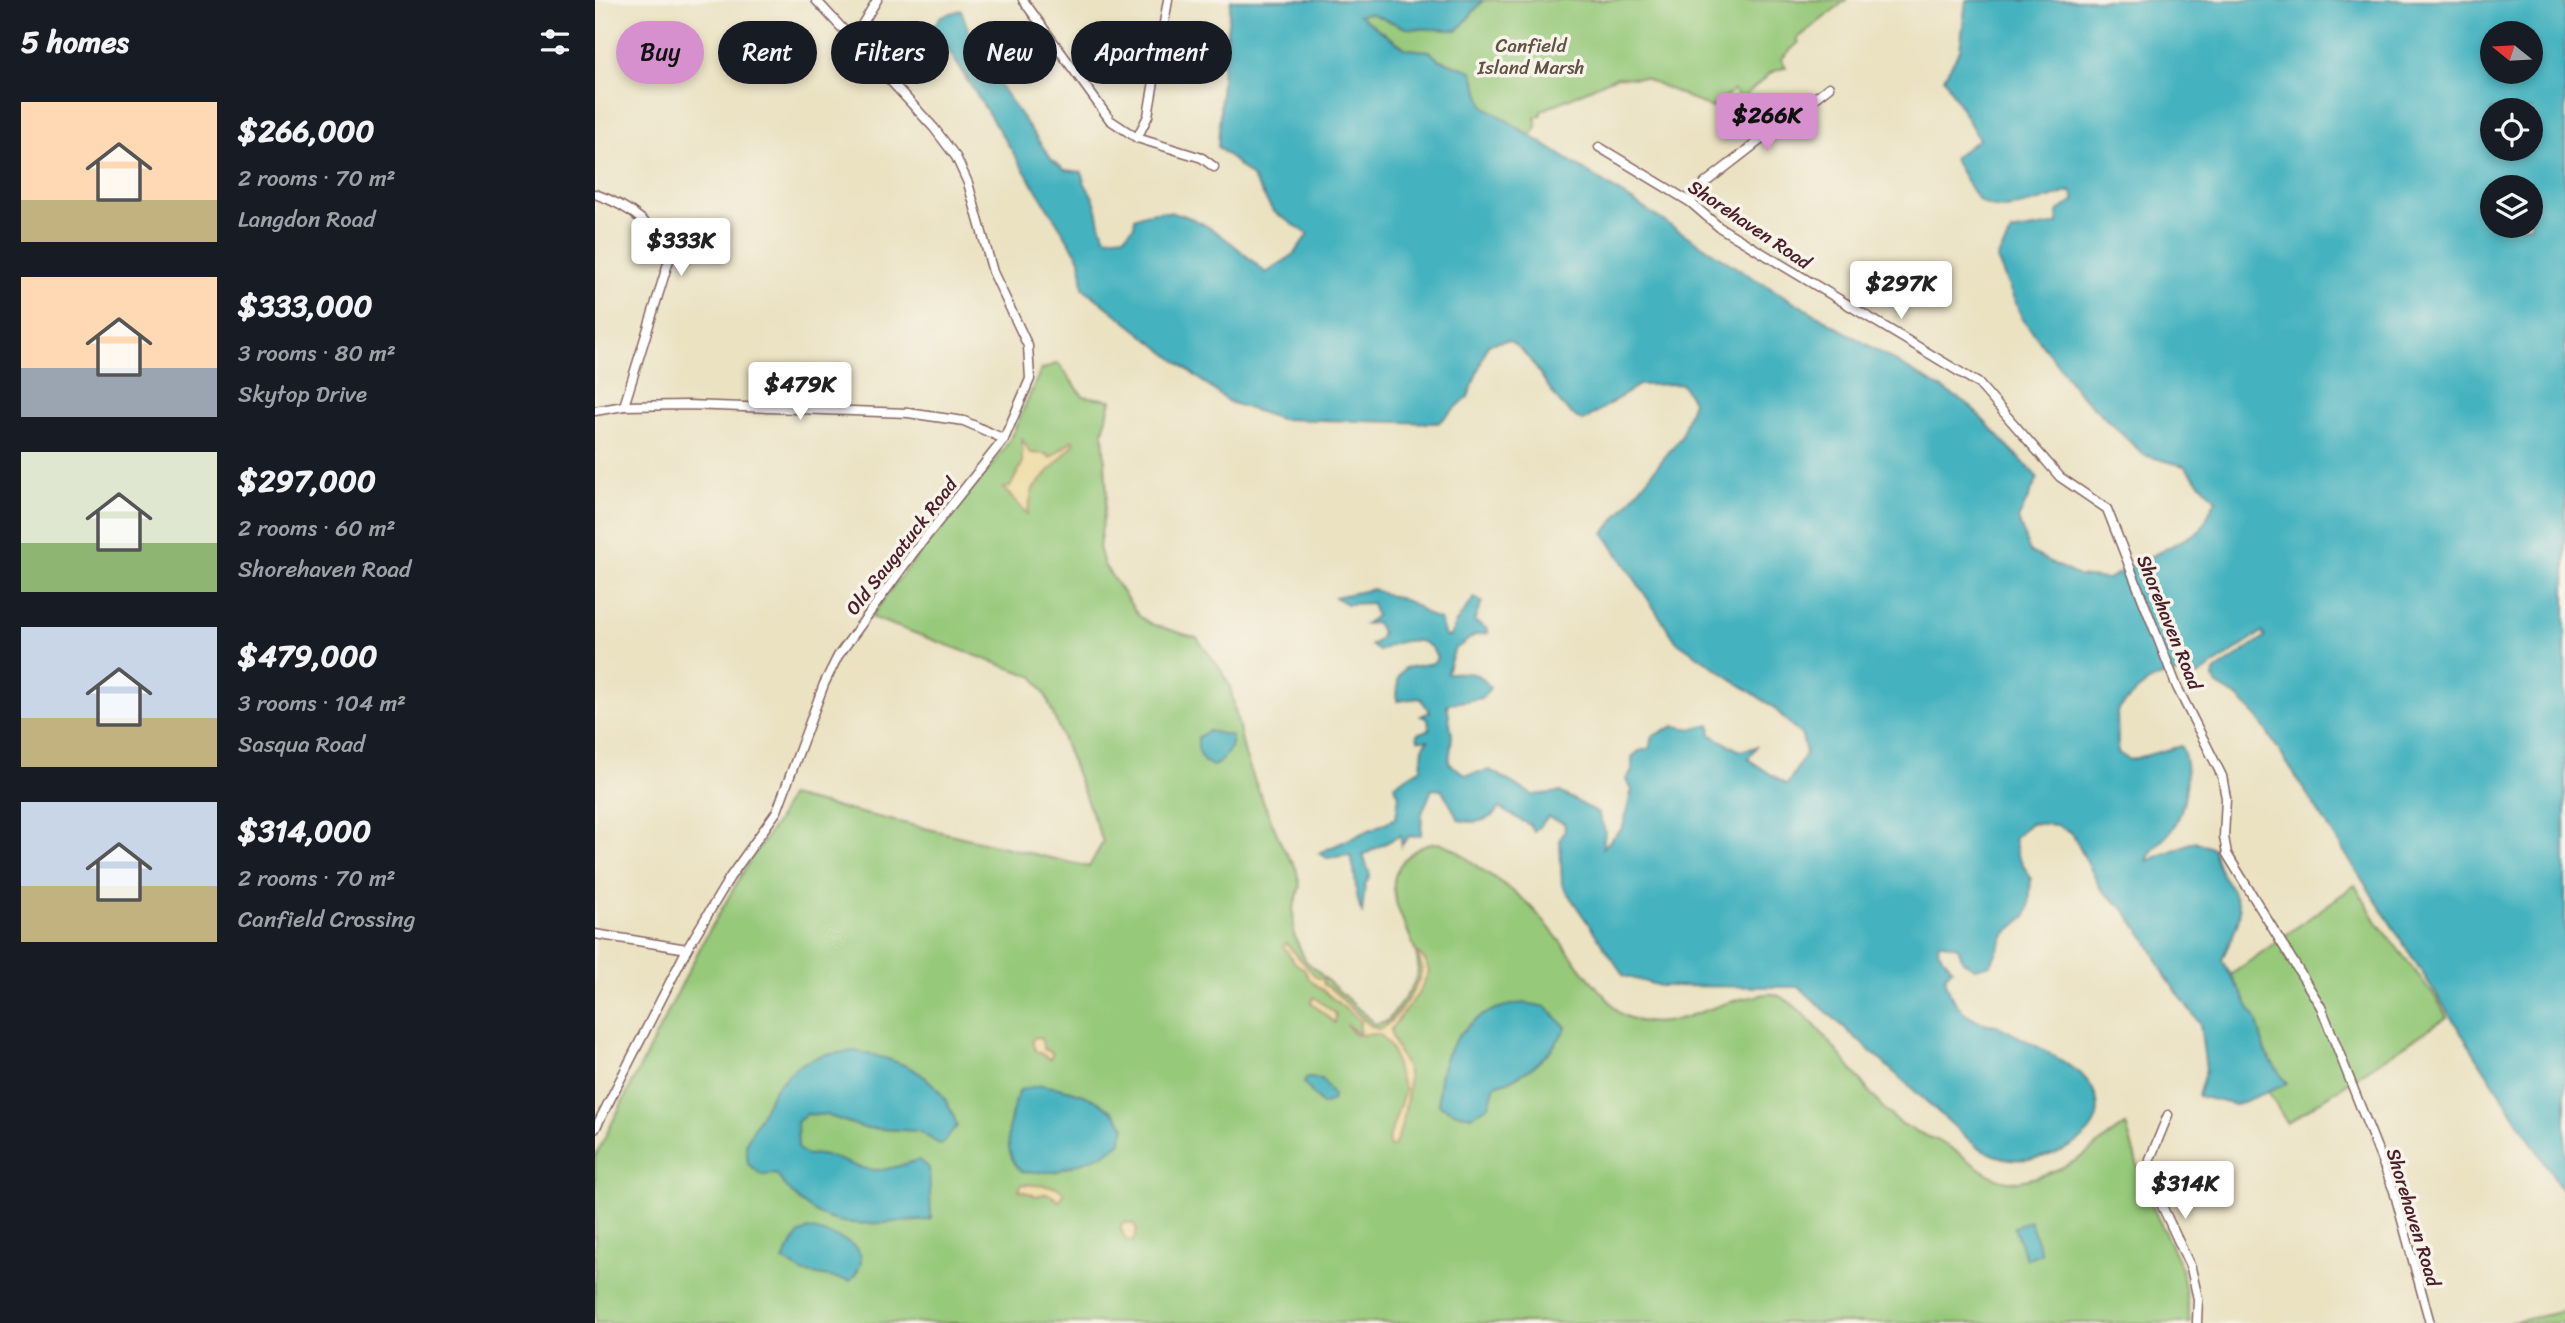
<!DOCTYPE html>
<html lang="en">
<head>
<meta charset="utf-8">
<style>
	:root { --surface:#171b24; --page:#20242c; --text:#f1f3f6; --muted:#9ea1a6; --accent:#d690ce }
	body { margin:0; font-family:Sriracha,sans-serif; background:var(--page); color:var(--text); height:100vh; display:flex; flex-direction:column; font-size:26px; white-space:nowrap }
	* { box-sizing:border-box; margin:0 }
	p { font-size:23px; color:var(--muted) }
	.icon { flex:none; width:38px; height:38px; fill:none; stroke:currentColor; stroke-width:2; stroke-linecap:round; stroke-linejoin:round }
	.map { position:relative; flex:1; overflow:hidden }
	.side { display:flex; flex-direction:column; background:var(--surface); width:595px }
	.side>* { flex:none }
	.top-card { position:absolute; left:21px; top:21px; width:665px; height:63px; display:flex; gap:14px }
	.needle { width:46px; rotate:288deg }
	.tools { position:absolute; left:1885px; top:21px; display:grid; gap:14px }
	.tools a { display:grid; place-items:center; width:63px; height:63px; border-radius:50%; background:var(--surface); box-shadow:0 4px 10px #0003; font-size:35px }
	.price { position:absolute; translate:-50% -60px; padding:0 16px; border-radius:7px; background:#fff; color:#222; font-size:23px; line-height:46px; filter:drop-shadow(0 2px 4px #0008) }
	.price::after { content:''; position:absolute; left:50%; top:42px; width:21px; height:16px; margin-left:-10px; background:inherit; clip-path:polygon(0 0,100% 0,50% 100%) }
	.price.on { background:var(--accent); color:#111 }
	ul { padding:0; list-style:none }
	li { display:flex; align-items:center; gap:21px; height:175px; padding:0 21px }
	li span { display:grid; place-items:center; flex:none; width:196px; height:140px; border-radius:0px; color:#555 }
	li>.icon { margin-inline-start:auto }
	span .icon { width:84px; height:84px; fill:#fffc; stroke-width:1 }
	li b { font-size:30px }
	h2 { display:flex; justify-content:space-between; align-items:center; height:84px; padding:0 21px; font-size:30px }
	.pill { padding:0 24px; border-radius:32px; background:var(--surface); box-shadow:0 4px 10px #0003; font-size:24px; line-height:63px }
	.pill.on { background:var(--accent); color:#111 }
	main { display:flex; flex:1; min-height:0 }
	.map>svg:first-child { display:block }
	.green { fill:#97c97a; stroke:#707452; stroke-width:2 }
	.sand { fill:#eeda9e; stroke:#9c7c64; stroke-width:2 }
	.water { fill:#44b2bf; stroke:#476875; stroke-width:2; fill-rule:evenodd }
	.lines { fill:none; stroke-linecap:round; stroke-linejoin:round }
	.minor-casing { stroke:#826360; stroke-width:11 }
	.minor { stroke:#fff; stroke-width:8 }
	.labels { text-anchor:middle; stroke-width:7; stroke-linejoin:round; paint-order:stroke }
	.park-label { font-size:19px; fill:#615243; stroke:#f7f3e8 }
	.street-label { font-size:19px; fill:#4a1f2b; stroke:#f7f3e8 }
</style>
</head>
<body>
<main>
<section class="side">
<h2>5 homes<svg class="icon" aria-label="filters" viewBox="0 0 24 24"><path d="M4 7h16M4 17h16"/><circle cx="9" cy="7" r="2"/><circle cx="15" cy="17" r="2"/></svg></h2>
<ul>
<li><span style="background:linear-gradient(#ffd9b3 70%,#c2b280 0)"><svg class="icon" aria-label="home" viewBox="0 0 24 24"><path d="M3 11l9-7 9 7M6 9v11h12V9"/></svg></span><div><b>$266,000</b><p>2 rooms · 70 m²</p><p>Langdon Road</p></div></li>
<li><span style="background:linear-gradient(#ffd9b3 65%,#9aa5b1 0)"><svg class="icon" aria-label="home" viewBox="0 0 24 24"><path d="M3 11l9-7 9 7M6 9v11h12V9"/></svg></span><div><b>$333,000</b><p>3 rooms · 80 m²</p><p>Skytop Drive</p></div></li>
<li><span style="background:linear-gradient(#dfe7d0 65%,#8fb573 0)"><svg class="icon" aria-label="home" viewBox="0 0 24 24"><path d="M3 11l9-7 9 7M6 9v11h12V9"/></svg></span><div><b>$297,000</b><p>2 rooms · 60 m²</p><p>Shorehaven Road</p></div></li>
<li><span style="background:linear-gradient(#c9d6e8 65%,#c2b280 0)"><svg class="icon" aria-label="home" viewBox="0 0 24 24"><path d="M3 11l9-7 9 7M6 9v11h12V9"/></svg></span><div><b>$479,000</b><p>3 rooms · 104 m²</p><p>Sasqua Road</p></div></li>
<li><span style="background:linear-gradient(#c9d6e8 60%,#c2b280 0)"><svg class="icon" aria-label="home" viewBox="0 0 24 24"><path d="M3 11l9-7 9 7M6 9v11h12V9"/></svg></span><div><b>$314,000</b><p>2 rooms · 70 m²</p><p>Canfield Crossing</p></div></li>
</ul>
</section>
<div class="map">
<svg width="1970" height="1323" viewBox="0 0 1970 1323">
	<rect width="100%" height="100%" fill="#f7f3e8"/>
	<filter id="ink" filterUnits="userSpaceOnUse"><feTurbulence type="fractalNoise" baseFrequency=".0143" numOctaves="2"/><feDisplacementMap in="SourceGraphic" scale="14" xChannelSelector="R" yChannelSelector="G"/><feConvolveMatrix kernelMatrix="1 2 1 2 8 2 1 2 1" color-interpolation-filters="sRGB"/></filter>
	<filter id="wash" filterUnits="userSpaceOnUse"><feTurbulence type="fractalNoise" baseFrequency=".00686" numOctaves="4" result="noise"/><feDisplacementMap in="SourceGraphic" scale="28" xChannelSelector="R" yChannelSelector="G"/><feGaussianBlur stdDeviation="1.57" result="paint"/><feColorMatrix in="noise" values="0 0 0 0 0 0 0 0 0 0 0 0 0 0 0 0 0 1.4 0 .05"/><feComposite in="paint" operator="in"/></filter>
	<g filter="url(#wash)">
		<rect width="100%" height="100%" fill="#ebe2c2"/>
		<g class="green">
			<path d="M888,0H1251L1202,39L1204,42L1186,59L1191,67L1177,72L1146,99V111L1152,119L1148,121L1138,109L1144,97L1139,90L1117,108L1049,78L1021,77L946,111V115L940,117L942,127L936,136L888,106L876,71L843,59L834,51L812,49L763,15L775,13L811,28L863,30Z"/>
			<path d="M463,363L488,396L516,400L508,432L512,495L504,547L509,565L544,616L556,624L602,638L626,670L635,687L650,755L660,782L687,846L701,868L705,886L698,910L699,935L710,960L780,1024L792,1021C802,1008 824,984 823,966C823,931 769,883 822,849C848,833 864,853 883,867C899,878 916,888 931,902C960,930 981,966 1010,996C1016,1002 1021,1011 1028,1015C1071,1038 1113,1003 1156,997C1162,996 1172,993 1178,994C1210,1000 1267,1087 1292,1112C1311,1132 1340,1136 1362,1152C1378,1163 1401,1185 1423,1181C1440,1179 1463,1170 1478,1162C1497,1152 1512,1135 1531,1125L1550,1191L1587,1269L1595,1323H0V1157L109,940L154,862L183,820L194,796L494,867L508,842L451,696L439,677L276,617L309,572L399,463L415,439L446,370Z"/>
			<path d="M1760,885L1782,922L1841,998L1852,1017L1692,1123L1612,992Z"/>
			<path d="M1970,1311V1323H1914Z"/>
		</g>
		<g class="sand">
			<path d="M427,439L435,453L452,454L455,458L478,440L480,443L438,489L432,514L408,488L415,487L427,464Z"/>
			<path d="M691,943L721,977L728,980L729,985C739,986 768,1025 783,1029C797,1027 823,987 826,972C828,965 823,958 821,951L830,960L834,972L823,994L796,1029C795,1040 807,1057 812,1069C817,1082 807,1135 798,1147H795L793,1141L810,1089C795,1067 807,1053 783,1034L760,1035L751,1024L764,1034L765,1021L714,979L709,969L700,963L688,946Z"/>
			<path d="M719,997L741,1014L740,1023L716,1003Z"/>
			<path d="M440,1037L446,1038L449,1049L458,1053L455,1059L440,1050L437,1041Z"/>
			<path d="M427,1184L462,1187L469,1193L465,1201L452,1193L441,1196L424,1190Z"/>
			<path d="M530,1222L539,1224L542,1230L538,1242L530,1239L525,1227Z"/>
		</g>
		<g class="water">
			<path d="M636,0H888L863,30L811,28L775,13L764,15L811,49L834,51L843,59L877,71L889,106L1150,273L1373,404L1443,478L1423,519L1435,552L1483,576L1513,579L1605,531L1621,500L1589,466L1549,455L1485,394L1427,318L1402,259L1416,232L1463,224L1462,212L1480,200L1476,191C1452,198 1399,221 1381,197C1373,185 1366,171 1358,158L1384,139L1349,78L1365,50L1371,0H1970V1194L1663,718L1644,698L1622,685L1618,678L1620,671L1670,637L1667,632L1603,676L1599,672C1557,673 1550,682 1522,711L1523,753L1535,760L1586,746C1597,769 1591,810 1576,831C1568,841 1556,848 1552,861L1600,841L1619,849C1620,873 1637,884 1644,906C1648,921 1632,945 1627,960L1662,1021L1670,1052L1692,1084L1641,1105L1603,1096L1611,1069L1605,1024L1571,977L1553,942L1529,909L1506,889L1477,833L1462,825L1435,823L1419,838L1423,855L1436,879L1434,906L1431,916L1410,934L1396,964L1380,968L1368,961L1363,947L1344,942L1343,950L1357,969L1350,976C1354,1003 1374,1024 1402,1025C1426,1039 1483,1064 1496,1086C1525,1135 1455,1164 1416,1159C1404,1158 1393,1152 1381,1146L1204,987L1065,986L1029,976L967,885L965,840L970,829L969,823L953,817L939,832L935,825L904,808C895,822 879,824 864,820L847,790L837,789L827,813L826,835L813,837L806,846V835L768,855L775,875L770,885L767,913C758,894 763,873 755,855L732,858L724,853L801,818L804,795L799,785L826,768L828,747L833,740H823L822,734L835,729L833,719L826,716L835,712L825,698L802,701L803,677L810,668L838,663L842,658C833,632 802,640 784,651L776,645L784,640L787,633L781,623L770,624L781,616L777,603L752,604L740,597L778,589C791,597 809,597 821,606C832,613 830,615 845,620L850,637L856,636L860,624L879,598L887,602L879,621L892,629L893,633L880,635L859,650L852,673C870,673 884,669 895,688L887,698L852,704L857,735L854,763L871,775L895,770L938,795L965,792L1003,813L1010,831L1008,848L1028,827L1037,789L1031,780L1037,771V757L1044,751L1054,749L1058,736L1079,726L1098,729L1115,725L1116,735L1145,751L1161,747L1153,759L1192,785L1211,753L1207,736L1178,707L1081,641L1009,533L1086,437L1098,401L1087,384L1044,385L988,421C953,404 946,359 913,340L893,344L873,397L843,423L685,419L634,402L488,288L485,259L351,46L336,29L346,16L366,10L382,53L457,160L470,170L487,172C488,185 493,187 498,198C505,211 502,225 511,238L530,236L539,226L540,218C588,194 638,244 671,273L698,255L713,234L678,211L657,177L623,147L628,60ZM1897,33H1936V72H1897ZM1897,110H1936V149H1897ZM1897,187H1936V226H1897Z"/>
			<path d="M614,731L637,736C637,748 629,762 618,766L608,761L603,748V737Z"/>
			<path d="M930,1003L951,1007L971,1027C957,1055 930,1078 900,1085L894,1105L878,1116L864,1114L844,1105C840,1049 875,1007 930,1003Z"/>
			<path d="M259,1051C308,1060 346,1074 362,1126L346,1145L323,1131L269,1128L231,1115L212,1114L202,1122L203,1149L212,1155C234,1152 250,1164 271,1169C290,1173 306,1164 325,1160L334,1168L336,1219C324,1222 312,1221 299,1222C242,1227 216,1222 181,1174L167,1175L153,1164L151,1143L180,1088L202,1066L227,1055Z"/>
			<path d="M711,1078L727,1079L738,1095L737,1101L727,1105L709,1083Z"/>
			<path d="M446,1085C476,1089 514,1099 530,1127L525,1143L510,1154L460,1172H427C404,1152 415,1113 425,1090Z"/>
			<path d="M1435,1221L1446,1253L1431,1259L1419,1227Z"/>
			<path d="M213,1229C239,1235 288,1246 255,1281L207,1272L188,1260L202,1236Z"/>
		</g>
	</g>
	<g filter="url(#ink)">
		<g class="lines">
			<g class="minor-casing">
				<g id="minor">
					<path d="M428,0L515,120L542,138L607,158L619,167"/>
					<path d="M257,41L282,0"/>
					<path d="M542,138L553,116L573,0"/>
					<path d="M1004,147L1095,202L1124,227L1383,383L1465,477L1512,509L1582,687L1627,776L1631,798L1629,837L1632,854L1726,1007L1799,1191L1835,1323"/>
					<path d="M0,194C32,205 65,227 74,260L29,406"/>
					<path d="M1095,202L1110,183L1234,87"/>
					<path d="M0,411L29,406L92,405L313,413L369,421L409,439"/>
					<path d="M0,934L92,949"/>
					<path d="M1573,1115L1555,1159L1554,1178L1596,1268L1603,1299L1602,1323"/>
					<path d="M0,1129L92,949L135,877L182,811L229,684L243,656L319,552L409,439L435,379L433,346L398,272L373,183L361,157L339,128L221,0"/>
				</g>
			</g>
			<use href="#minor" class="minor"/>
		</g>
	</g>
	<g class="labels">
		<g class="park-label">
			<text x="936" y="52">Canfield<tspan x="936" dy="22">Island Marsh</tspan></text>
		</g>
		<g class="street-label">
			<text transform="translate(1155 224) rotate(34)" y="7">Shorehaven Road</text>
			<text transform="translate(306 546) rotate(-52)" y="7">Old Saugatuck Road</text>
			<text transform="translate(1575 622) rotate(68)" y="7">Shorehaven Road</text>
			<text transform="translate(1819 1217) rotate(73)" y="7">Shorehaven Road</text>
		</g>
	</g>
</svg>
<div class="tools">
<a><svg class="needle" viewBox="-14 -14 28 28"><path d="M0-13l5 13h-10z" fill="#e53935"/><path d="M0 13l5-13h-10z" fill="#9ea1a6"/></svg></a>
<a><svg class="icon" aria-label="locate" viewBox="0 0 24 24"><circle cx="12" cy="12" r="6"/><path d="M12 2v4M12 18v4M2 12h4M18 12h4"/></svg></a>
<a><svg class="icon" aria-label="layers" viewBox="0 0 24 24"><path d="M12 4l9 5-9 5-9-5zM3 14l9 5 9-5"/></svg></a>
</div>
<b class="price on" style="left:1172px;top:153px">$266K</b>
<b class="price" style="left:86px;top:278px">$333K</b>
<b class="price" style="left:1306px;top:321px">$297K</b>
<b class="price" style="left:205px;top:422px">$479K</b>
<b class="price" style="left:1590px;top:1221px">$314K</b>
<div class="top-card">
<a class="pill on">Buy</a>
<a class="pill">Rent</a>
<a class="pill">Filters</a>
<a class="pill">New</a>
<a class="pill">Apartment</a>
</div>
</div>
</main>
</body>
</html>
